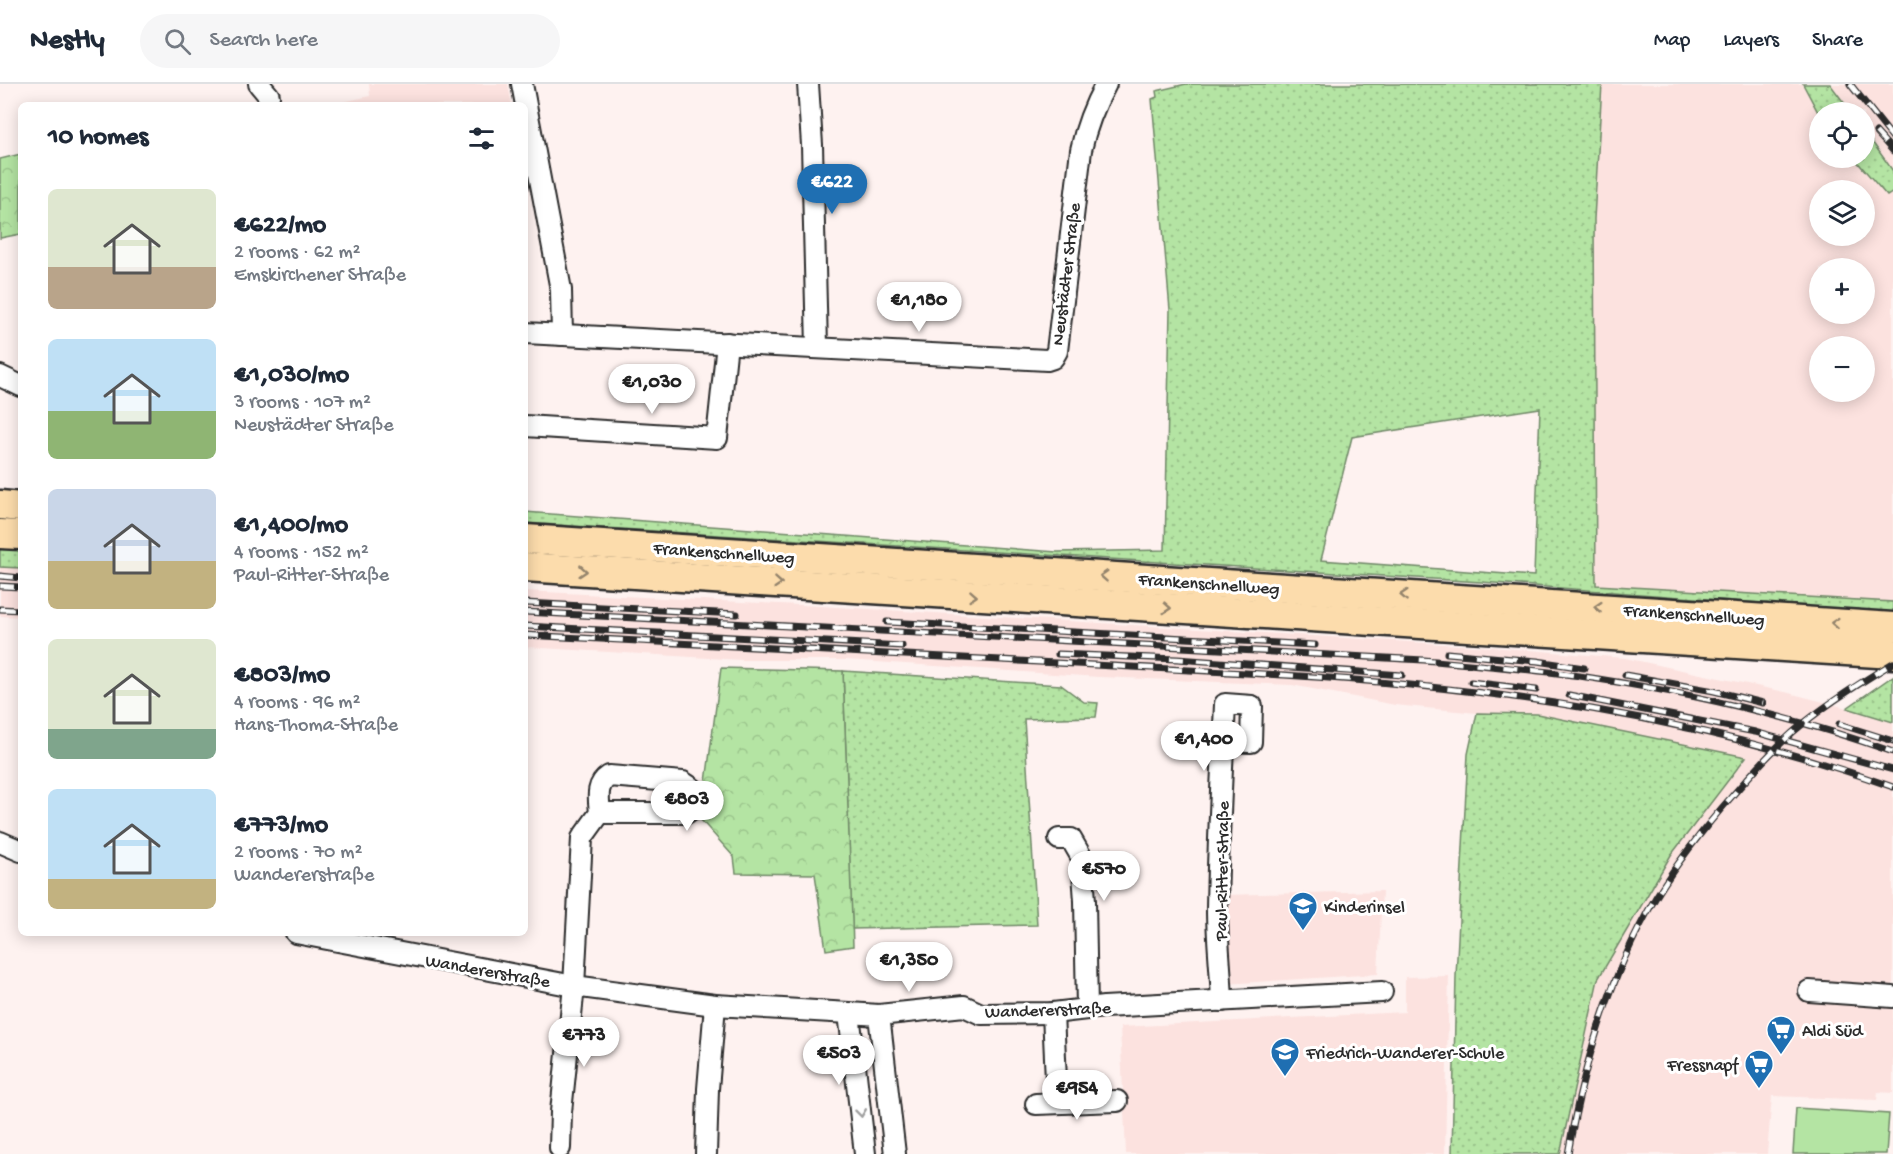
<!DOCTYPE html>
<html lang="en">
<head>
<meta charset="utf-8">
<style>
	:root { --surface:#fff; --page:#f6f6f7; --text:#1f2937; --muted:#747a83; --line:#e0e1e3; --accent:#1f6fb2 }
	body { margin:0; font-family:"Gochi Hand",sans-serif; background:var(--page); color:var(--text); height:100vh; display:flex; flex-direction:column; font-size:22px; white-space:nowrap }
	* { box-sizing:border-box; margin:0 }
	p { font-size:20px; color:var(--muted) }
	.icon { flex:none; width:33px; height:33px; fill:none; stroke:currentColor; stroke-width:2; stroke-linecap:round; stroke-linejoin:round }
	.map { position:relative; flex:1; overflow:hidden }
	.panel { position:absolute; left:18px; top:18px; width:510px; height:834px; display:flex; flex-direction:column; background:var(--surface); border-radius:9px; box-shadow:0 3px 15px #0003 }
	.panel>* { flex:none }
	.buttons { position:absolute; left:1809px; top:18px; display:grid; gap:12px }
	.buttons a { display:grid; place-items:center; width:66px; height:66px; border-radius:50%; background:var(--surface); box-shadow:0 3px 15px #0003; font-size:30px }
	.price { position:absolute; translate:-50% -51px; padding:0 14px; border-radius:21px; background:#fff; color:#222; font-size:20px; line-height:39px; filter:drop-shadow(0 2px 3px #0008) }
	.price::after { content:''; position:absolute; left:50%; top:36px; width:18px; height:14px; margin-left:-9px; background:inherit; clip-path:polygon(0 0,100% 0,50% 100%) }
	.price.active { background:var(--accent); color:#fff }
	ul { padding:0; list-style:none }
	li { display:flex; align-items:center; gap:18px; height:150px; padding:0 30px }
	li span { display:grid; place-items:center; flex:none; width:168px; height:120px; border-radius:9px; color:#555 }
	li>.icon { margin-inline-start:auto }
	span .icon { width:72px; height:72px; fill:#fffc; stroke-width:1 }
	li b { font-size:26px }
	h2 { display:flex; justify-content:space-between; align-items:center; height:72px; padding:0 30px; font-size:26px }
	header { display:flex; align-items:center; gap:36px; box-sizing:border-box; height:84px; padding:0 30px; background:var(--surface); border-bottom:2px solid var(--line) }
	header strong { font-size:28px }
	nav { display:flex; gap:33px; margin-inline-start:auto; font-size:21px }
	.search { width:420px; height:54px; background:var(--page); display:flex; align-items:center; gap:15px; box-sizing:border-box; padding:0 21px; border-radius:33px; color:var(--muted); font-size:22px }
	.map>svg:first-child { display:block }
	.built { fill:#fce2df; fill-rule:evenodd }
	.grass { fill:url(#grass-dots); stroke:#708867; stroke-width:1.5; fill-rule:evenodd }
	.park { fill:url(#park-crowns); stroke:#708867; stroke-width:1.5 }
	.pitch { fill:#b4e4a3; stroke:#708867; stroke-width:1.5 }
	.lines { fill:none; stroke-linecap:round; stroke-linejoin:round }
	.minor-casing { stroke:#2b2b2b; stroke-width:24 }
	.highway-casing { stroke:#2b2b2b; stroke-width:33 }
	.minor { stroke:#fff; stroke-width:20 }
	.highway { stroke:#fcdcac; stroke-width:28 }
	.rail-casing { stroke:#2b2b2b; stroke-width:7 }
	.rail { stroke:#fff; stroke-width:4.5; stroke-dasharray:14; stroke-linecap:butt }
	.oneway { stroke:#94846c }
	.oneway2 { stroke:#a0a0a0 }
	.labels { text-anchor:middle; stroke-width:6; stroke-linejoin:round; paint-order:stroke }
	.street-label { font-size:18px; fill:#2b2b2b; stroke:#fff }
	.poi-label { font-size:18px; fill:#2b2b2b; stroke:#fff; text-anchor:start }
</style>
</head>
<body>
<header>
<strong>Nestly</strong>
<div class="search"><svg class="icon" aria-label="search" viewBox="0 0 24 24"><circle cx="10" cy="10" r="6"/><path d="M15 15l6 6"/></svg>Search here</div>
<nav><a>Map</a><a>Layers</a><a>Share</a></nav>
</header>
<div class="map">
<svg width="1893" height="1070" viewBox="0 0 1893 1070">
	<defs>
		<pattern id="grass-dots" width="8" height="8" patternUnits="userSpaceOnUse" patternTransform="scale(1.5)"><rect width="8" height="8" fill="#b4e4a3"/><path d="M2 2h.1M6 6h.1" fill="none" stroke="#9bc48c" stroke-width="1.8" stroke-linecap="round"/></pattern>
		<pattern id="park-crowns" width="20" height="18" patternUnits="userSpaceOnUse" patternTransform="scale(1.5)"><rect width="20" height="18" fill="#b4e4a3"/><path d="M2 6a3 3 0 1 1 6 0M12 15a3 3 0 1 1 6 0" fill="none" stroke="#9bc48c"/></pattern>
	</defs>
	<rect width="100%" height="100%" fill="#fef2f0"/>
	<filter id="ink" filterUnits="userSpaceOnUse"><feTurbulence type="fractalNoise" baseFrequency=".0167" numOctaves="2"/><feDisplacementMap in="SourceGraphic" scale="12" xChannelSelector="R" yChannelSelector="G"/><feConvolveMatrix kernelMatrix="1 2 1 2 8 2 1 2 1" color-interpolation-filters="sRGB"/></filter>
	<g filter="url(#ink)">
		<g class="built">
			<path d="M369,0H508L512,21H329L370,12Z"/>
			<path d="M1602,0H1803L1819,30L1820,74H1854L1887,112L1893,108V518L1596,501L1594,135ZM1820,106H1864V152H1820ZM1820,184H1864V230H1820ZM1820,262H1864V308H1820Z"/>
			<path d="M1830,0H1893V87L1865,48L1864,28H1851Z"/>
			<path d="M0,483L21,484V533L0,532Z"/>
			<path d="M525,507L820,522L1492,563L1625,574L1785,608L1847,624L1893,638V1009L1878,1008L1877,1016L1772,1012L1767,1070H1560L1598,895L1671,771L1746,674L1537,630L1477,629L1395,621L1292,601L1099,593L846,576H742L525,563Z"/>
			<path d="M1382,807L1378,890L1226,900L1224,811Z"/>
			<path d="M1449,892L1445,1070H1126L1120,943L1405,928V893Z"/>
		</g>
		<g class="grass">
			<path d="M1186,0H1602L1594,135L1596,501L1893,518V529L1481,498L525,439V428L1057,468L1165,466L1170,226L1152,15L1157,13L1156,7ZM1540,324L1534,492L1321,476L1352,353Z"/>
			<path d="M1803,0H1830L1851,28H1820L1819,30Z"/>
			<path d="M1865,48L1893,87V108L1887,112L1854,74H1864Z"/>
			<path d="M0,459L21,460V484L0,483Z"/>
			<path d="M843,587L1061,601L1084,618L1098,619L1096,633L1024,635L1037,841L852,845Z"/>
			<path d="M1893,592V638L1847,624Z"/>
			<path d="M1477,629L1537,630L1746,673L1671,771L1598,895L1560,1070H1452L1456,892L1468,670Z"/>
		</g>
		<g class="park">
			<path d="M21,70V150L0,154V75Z"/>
			<path d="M721,584L843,587L853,862L826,866L815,790L736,789L734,773L701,736Z"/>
		</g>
		<path class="pitch" d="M1796,1024L1889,1030L1886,1070H1793Z"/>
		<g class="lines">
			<g class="minor-casing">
				<g id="minor">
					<path d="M259,0L269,12"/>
					<path d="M522,0L561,206L562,251"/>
					<path d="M808,0L812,61L817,263"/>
					<path d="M525,249L1047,276L1053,274L1057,267L1081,66C1086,42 1094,22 1106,0"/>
					<path d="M0,292L21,302"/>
					<path d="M525,342L717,354L727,259"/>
					<path d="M1059,755H1071L1082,774L1085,817L1087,925"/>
					<path d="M0,758L21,767"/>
					<path d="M296,849L574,902L715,921L849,929L879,931L964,922L981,930L1053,929L1104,923L1382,908"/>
					<path d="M1809,907L1893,913"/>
					<path d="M1222,917C1221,887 1217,856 1217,825C1218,757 1222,688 1225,620L1252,622L1251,658L1223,657"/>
					<path d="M849,929L865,1070"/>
					<path d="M1053,929L1057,1019"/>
					<path d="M879,931L895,1070"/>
					<path d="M1036,1020L1117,1017"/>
					<path d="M560,1064L561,1028L574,902L582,754L600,729H686L693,724L697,714L692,704L683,698L609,692C595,701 599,715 600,729"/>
					<path d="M706,1070L708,1005L715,921"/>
				</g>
			</g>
			<g class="highway-casing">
				<g id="highway">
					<path d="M0,421L21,423"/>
					<path d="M0,450L21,451"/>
					<path d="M525,455L1893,543"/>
					<path d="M525,483L1893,570"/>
				</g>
			</g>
			<use href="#minor" class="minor"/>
			<use href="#highway" class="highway"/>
			<g class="rail-casing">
				<g id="rail">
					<path d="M1850,0L1893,54"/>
					<path d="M1876,48L1893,67"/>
					<path d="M0,492L21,494"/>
					<path d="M0,502L21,503"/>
					<path d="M525,519L737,530"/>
					<path d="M0,525L21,526"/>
					<path d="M525,528L1424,576C1480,581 1536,585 1592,594C1695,610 1795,633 1893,668"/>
					<path d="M887,538L1315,561"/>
					<path d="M525,542L902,562"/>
					<path d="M525,551L1284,591C1495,604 1694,632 1893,703"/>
					<path d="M1447,569L1537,577L1584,584"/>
					<path d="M1058,570L1177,575L1402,591"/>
					<path d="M1625,591L1714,607L1763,619"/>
					<path d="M1471,598L1536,606"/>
					<path d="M1569,611L1755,648L1893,686"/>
					<path d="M1839,640L1893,657"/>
					<path d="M1568,1070C1583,981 1610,891 1656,813C1678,777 1705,743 1733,711C1751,690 1771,668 1792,649C1823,622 1858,600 1893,579"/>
				</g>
			</g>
			<use href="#rail" class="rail"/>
		</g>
		<defs><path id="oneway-chevron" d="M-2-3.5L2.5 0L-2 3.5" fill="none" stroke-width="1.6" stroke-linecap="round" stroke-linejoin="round" transform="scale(1.5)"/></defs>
		<g class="oneway">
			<use href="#oneway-chevron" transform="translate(583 487) rotate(4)"/>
			<use href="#oneway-chevron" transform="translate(1104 492) rotate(-176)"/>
			<use href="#oneway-chevron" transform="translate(778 499) rotate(4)"/>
			<use href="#oneway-chevron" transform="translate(1404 511) rotate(-176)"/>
			<use href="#oneway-chevron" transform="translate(973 512) rotate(4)"/>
			<use href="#oneway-chevron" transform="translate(1598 523) rotate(-176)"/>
			<use href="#oneway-chevron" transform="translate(1167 524) rotate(4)"/>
			<use href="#oneway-chevron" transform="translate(1835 539) rotate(-176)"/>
		</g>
		<use class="oneway2" href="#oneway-chevron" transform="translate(861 1029) rotate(83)"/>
	</g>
	<defs>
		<g id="school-pin" transform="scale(1.5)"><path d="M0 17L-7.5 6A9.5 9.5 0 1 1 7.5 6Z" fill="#1f6fb2" stroke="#fff"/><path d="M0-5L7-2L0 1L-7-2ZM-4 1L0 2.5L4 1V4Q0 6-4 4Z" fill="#fff"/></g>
		<g id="supermarket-pin" transform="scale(1.5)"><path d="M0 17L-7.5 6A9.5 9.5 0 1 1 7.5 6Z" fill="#1f6fb2" stroke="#fff"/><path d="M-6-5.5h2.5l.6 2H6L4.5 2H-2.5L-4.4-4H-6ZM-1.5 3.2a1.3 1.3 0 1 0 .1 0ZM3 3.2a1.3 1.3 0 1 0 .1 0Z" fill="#fff"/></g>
	</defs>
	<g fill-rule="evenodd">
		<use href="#school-pin" x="1303" y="822"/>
		<use href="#supermarket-pin" x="1781" y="946"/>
		<use href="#school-pin" x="1285" y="968"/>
		<use href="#supermarket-pin" x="1759" y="980"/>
	</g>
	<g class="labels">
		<g class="street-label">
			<text transform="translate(1065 190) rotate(-83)" y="6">Neustädter Straße</text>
			<text transform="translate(724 468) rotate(4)" y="6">Frankenschnellweg</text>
			<text transform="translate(1209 499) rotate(4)" y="6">Frankenschnellweg</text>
			<text transform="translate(1694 530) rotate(4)" y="6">Frankenschnellweg</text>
			<text transform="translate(1221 787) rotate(-89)" y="6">Paul-Ritter-Straße</text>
			<text transform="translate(488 886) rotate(10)" y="6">Wandererstraße</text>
			<text transform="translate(1048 925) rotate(-2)" y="6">Wandererstraße</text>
		</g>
		<g class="poi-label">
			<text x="1324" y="828">Kinderinsel</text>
			<text x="1802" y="952">Aldi Süd</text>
			<text x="1306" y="974">Friedrich-Wanderer-Schule</text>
			<text x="1738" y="986" text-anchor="end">Fressnapf</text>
		</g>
	</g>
</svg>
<div class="buttons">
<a><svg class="icon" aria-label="locate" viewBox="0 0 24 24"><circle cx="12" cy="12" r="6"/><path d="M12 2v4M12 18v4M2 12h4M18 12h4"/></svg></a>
<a><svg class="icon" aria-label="layers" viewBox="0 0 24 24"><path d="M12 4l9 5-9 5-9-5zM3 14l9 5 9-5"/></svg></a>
<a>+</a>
<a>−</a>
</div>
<b class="price active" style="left:832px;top:131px">€622</b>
<b class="price" style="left:919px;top:249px">€1,180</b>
<b class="price" style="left:652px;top:331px">€1,030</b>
<b class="price" style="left:1204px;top:688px">€1,400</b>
<b class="price" style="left:687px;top:748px">€803</b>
<b class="price" style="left:1104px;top:818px">€570</b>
<b class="price" style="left:909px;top:909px">€1,350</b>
<b class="price" style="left:584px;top:984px">€773</b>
<b class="price" style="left:839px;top:1002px">€503</b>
<b class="price" style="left:1077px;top:1037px">€954</b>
<section class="panel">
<h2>10 homes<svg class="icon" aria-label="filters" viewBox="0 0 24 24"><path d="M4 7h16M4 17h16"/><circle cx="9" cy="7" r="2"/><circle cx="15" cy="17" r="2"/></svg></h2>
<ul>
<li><span style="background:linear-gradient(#dfe7d0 65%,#b9a48a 0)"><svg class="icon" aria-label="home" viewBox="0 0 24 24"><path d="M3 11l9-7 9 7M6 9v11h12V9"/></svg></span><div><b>€622/mo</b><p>2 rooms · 62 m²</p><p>Emskirchener Straße</p></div></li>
<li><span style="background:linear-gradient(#bfe0f5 60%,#8fb573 0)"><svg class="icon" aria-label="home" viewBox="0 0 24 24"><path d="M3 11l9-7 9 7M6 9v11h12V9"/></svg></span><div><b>€1,030/mo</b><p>3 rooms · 107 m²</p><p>Neustädter Straße</p></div></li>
<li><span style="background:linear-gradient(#c9d6e8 60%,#c2b280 0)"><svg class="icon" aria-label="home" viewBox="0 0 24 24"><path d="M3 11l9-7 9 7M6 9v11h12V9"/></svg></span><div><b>€1,400/mo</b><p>4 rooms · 152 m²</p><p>Paul-Ritter-Straße</p></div></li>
<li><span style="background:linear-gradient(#dfe7d0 75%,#7fa58c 0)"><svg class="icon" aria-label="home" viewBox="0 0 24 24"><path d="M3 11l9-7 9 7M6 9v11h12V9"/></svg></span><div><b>€803/mo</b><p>4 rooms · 96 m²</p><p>Hans-Thoma-Straße</p></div></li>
<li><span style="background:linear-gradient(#bfe0f5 75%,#c2b280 0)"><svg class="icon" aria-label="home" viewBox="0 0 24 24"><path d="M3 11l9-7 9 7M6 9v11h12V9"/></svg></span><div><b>€773/mo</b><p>2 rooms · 70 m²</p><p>Wandererstraße</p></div></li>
</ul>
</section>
</div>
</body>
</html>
